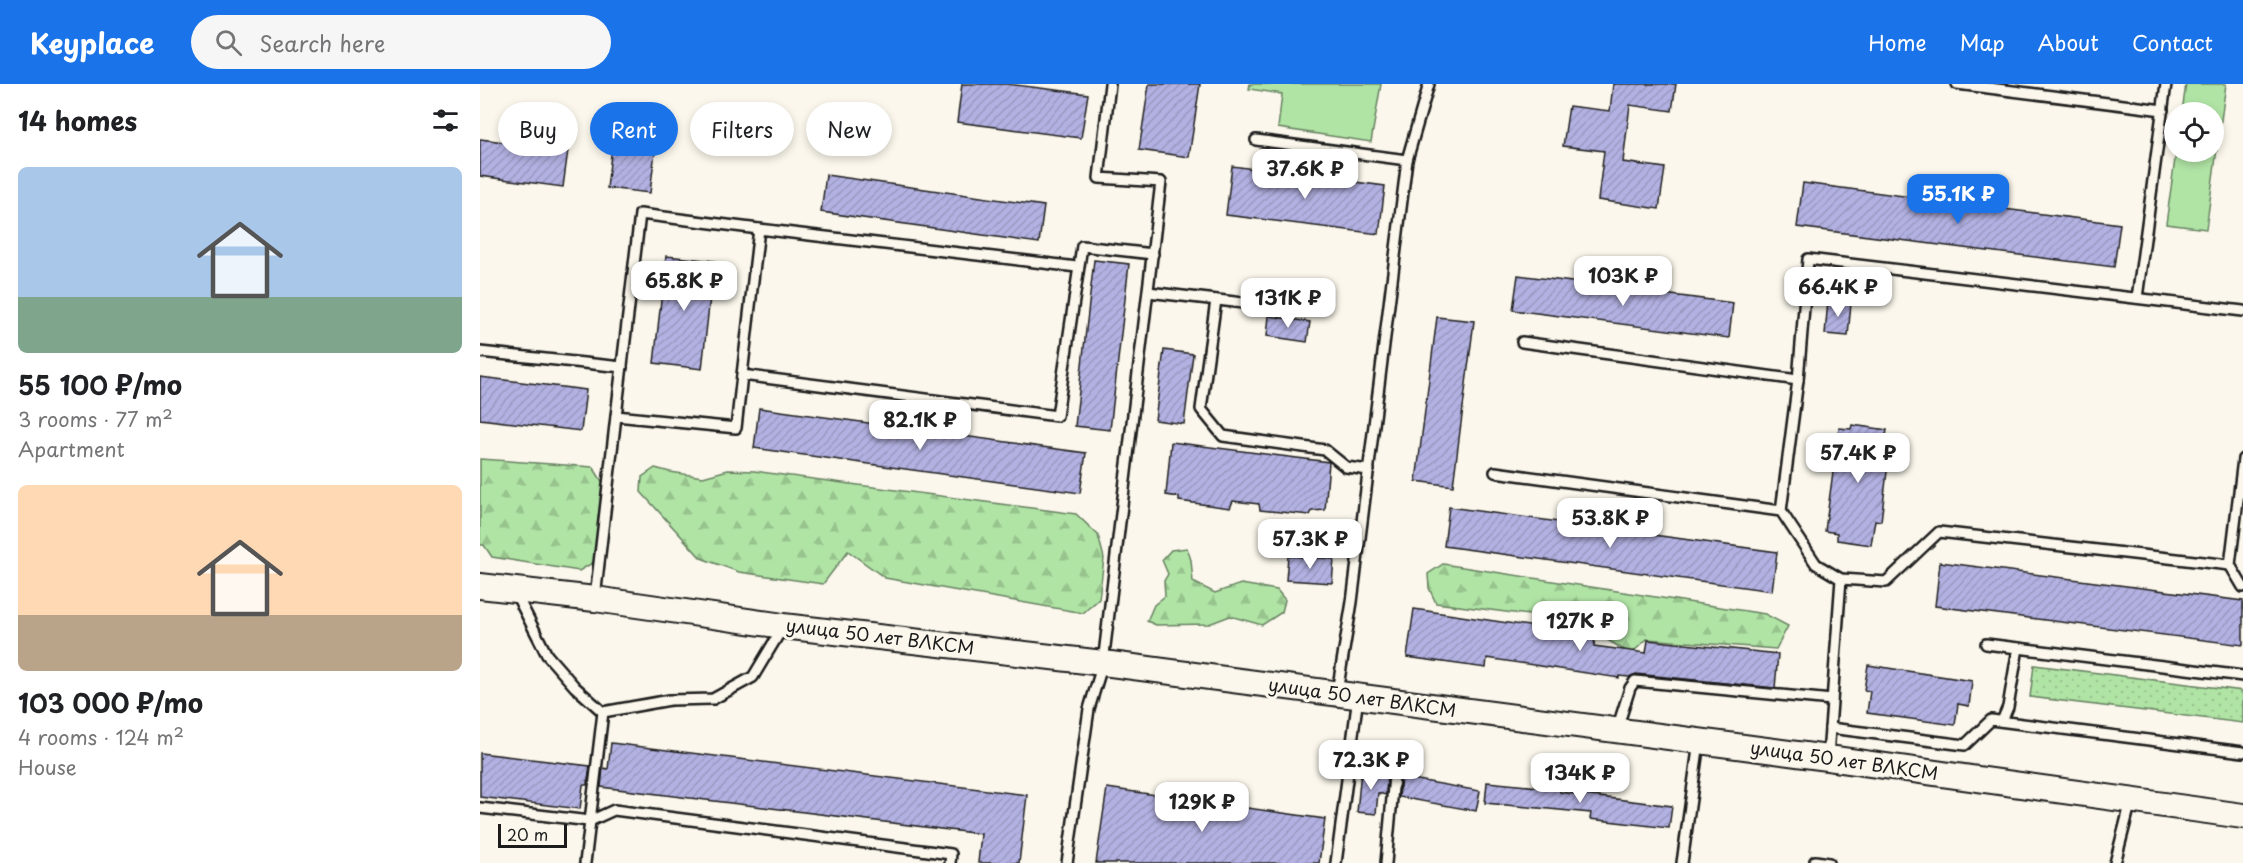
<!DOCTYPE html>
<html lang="en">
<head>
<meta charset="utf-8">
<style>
	:root { --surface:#fff; --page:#f6f6f6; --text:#202124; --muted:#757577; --accent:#1a73e8 }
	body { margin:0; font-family:"Playpen Sans",sans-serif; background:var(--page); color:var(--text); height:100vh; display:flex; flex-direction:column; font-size:22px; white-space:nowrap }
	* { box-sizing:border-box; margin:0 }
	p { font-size:20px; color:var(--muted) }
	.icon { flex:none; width:33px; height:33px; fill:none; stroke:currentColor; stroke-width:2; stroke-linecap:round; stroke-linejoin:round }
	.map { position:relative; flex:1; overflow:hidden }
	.panel { display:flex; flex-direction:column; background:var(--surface); width:480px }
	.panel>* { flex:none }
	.banner { position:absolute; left:18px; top:18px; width:570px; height:54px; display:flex; gap:12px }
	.buttons { position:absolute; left:1684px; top:18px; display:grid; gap:12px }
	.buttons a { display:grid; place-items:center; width:60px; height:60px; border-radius:50%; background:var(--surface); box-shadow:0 3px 9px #0003; font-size:30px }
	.scale { position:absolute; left:18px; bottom:15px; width:69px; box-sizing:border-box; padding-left:6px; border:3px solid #1c1c1c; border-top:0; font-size:16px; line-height:21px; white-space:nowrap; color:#1c1c1c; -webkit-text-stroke:4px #fbf7ec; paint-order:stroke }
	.price { position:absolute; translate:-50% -51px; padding:0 14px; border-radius:12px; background:#fff; color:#222; font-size:20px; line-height:39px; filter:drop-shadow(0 2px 3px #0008) }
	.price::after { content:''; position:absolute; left:50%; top:36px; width:18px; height:14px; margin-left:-9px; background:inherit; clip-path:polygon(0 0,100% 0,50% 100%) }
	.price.selected { background:var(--accent); color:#fff }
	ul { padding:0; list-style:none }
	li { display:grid; align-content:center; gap:12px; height:318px; padding:0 18px }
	li span { display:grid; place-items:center; height:186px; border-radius:9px; color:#555 }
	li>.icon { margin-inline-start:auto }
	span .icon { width:108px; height:108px; fill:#fffc; stroke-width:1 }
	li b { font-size:26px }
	h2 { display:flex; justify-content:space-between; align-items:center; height:72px; padding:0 18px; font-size:26px }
	.chip { padding:0 21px; border-radius:27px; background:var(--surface); box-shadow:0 3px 9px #0003; font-size:21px; line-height:54px }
	.chip.selected { background:var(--accent); color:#fff }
	header { display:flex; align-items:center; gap:36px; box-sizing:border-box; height:84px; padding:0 30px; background:var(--accent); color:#fff }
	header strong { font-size:28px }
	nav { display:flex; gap:33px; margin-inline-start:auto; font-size:21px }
	.search { width:420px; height:54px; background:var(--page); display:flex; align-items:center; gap:15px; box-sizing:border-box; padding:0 21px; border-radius:33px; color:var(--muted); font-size:22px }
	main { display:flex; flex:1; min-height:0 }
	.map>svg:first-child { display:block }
	.grass { fill:url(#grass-dots); stroke:#668060; stroke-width:1.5 }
	.forest { fill:url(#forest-firs); stroke:#668060; stroke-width:1.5 }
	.park { fill:#b0e4a5; stroke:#668060; stroke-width:1.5 }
	.building { fill:url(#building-hatch); stroke:#1c1c1c; stroke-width:1.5 }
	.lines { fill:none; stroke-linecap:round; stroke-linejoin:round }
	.service-casing { stroke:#1c1c1c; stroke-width:14 }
	.tertiary-casing { stroke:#1c1c1c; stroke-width:28 }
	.service { stroke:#fbf7ec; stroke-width:9 }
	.tertiary { stroke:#fbf7ec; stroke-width:24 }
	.labels { text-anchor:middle; stroke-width:6; stroke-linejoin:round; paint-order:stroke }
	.street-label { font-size:18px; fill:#1c1c1c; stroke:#fbf7ec }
</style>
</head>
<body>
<header>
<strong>Keyplace</strong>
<div class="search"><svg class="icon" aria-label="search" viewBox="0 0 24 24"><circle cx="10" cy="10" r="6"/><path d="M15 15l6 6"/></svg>Search here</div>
<nav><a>Home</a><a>Map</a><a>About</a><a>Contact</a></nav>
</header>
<main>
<section class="panel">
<h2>14 homes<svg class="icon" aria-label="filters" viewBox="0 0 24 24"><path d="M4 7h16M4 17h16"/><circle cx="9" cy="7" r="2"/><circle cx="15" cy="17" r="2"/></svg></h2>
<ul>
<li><span style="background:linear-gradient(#a9c7e8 70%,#7fa58c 0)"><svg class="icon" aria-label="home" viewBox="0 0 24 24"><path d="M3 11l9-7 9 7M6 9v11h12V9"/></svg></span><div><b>55 100 ₽/mo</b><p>3 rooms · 77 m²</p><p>Apartment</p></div></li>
<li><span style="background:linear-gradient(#ffd9b3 70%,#b9a48a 0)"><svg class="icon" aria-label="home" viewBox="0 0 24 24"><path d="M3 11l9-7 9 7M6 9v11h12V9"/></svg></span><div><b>103 000 ₽/mo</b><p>4 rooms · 124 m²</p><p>House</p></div></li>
</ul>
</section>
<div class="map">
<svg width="1763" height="779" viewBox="0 0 1763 779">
	<defs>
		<pattern id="grass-dots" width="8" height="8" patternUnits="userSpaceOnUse" patternTransform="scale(1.5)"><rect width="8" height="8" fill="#b0e4a5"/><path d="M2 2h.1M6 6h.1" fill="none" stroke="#97c38d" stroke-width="1.8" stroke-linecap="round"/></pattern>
		<pattern id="forest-firs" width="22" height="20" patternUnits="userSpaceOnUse" patternTransform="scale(1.5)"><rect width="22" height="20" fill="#b0e4a5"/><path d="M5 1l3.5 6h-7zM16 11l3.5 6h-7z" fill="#97c38d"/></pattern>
		<pattern id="building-hatch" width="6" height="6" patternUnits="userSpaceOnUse" patternTransform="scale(1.5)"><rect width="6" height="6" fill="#b3b1e2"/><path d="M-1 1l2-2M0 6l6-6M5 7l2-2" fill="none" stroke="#9998c1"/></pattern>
	</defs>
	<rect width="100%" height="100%" fill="#fbf7ec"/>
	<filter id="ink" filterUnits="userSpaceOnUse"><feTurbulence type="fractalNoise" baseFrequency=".0167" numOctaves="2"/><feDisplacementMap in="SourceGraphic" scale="12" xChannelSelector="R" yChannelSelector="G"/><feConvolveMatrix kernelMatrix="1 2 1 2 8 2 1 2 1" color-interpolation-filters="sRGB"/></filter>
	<g filter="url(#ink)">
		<path class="grass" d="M1554,581L1763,607V639L1550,613Z"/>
		<g class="forest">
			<path d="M0,375L113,383L123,399L114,478L99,487L12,473L4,461H0Z"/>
			<path d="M175,384L190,388L223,393L248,386L274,387L596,430L618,451L624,474L619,515L603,529L405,494L368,467L343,500L259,488L221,474L161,408L162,393Z"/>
			<path d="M707,464L711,476L713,498L735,509L761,500L797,506L805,516L802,528L782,541L750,532L729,540L676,541L667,537L674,521L685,512L684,497L688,490L682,476L691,466Z"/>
			<path d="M963,480L1285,530L1308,542L1296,565L1167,555L1151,570L1096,537L956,519L949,504L948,490Z"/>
		</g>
		<g class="park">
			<path d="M770,0H901L891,58L798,44L802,10L769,5Z"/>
			<path d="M1706,0H1746L1726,145L1686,140L1696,68H1734V28H1702Z"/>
		</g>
		<g class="building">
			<path d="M482,0H526L608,10L601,54L477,38Z"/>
			<path d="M669,0H720L709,73L659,66Z"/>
			<path d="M1133,0H1196L1192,27L1150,21L1143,78L1185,84L1179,125L1118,116L1124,67L1083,62L1089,22L1130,27Z"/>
			<path d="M133,54L176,59L170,109L127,104Z"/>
			<path d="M0,55L88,66L83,103L0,92Z"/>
			<path d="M752,82L905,102L899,150L746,131Z"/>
			<path d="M346,91L564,122L559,159L341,128Z"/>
			<path d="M1323,99L1640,140L1634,183L1317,143Z"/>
			<path d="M186,172L234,177L222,285L174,279Z"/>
			<path d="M614,176L649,180L630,346L595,342Z"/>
			<path d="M1038,191L1253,219L1249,254L1033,226Z"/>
			<path d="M1348,217L1371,219L1368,252L1345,250Z"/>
			<path d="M789,232L830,238L827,258L787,252Z"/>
			<path d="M957,233L994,237L973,402L936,397Z"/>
			<path d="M684,266L713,270L704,340L675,336Z"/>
			<path d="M0,293L106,306L101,347L0,335Z"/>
			<path d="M279,324L606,369L600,409L274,364Z"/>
			<path d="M1372,341L1407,346L1403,370L1409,371L1401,437L1395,436L1391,461L1357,456V449L1345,447L1359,344L1371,345Z"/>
			<path d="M691,358L849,378L845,426L832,427L830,431L780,426L779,420L753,417L750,424L699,417V413L686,411Z"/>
			<path d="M969,423L1297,468L1292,507L964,462Z"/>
			<path d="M808,472L854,475L852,499L806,496Z"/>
			<path d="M1460,478L1763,517V561L1455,522Z"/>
			<path d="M934,525L1115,552L1114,562L1166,569L1168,556L1298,570L1295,604L1156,590L1149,593L1139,592V594L1007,574L1006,584L927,573Z"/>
			<path d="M1388,581L1492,597L1489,622L1478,620L1475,641L1387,629L1390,607L1384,606Z"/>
			<path d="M131,659L547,711L539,779H498L501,750L121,703L123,684L128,685Z"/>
			<path d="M0,669L110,682L107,701H103L100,725L0,713Z"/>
			<path d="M881,687L907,690L906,711L898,709L896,730L877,728Z"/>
			<path d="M921,693L1000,707L996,727L919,713Z"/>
			<path d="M1007,698L1080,705V708L1192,722L1189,744L1110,735L1111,729L1005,719Z"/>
			<path d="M627,704L845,735L839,779H616Z"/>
		</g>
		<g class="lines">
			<g class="service-casing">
				<g id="service">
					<path d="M1477,0L1683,26"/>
					<path d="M776,56L927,76"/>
					<path d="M668,208L772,220"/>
					<path d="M1657,214L1686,0"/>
					<path d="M736,216L721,325L743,352L845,366L866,383L889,386"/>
					<path d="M1042,258L1318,296L1301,427"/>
					<path d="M0,268L142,283"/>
					<path d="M262,291L279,145L597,183"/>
					<path d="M1318,296L1328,175L1763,227"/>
					<path d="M136,332L160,130L279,145"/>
					<path d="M1763,375L1750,481L1763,503"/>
					<path d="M1015,388L1301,427L1336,480L1361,495L1406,498L1459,448L1750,481"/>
					<path d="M35,508L67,571L95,603L123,628"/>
					<path d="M115,514L136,332L256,344L262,291L577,332L602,162L673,170"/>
					<path d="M1506,560L1763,592"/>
					<path d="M857,608L872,518L927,76L949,0"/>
					<path d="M1522,637L1528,623L1538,564"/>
					<path d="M1350,644L1485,661L1511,636L1763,668"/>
					<path d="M1137,645L1150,604L1155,597L1352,616"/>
					<path d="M1348,672L1361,495"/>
					<path d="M0,724L110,737L134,726L471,770L470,779"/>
					<path d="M1335,777L1349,779"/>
					<path d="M105,779L123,628L190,616L233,615L273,593L303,543"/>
					<path d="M587,779L609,625L623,579L681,98L619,94L630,0"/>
					<path d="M856,779L878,613"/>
					<path d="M906,779L916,671"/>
					<path d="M1202,779L1219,658"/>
					<path d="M1635,779L1651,717"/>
				</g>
			</g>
			<g class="tertiary-casing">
				<path id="tertiary" d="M0,502L115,515L303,542L623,579L1348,674L1763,732"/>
			</g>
			<use href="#service" class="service"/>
			<use href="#tertiary" class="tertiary"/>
		</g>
	</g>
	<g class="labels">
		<g class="street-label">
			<text transform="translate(400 553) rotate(7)" y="6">улица 50 лет ВЛКСМ</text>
			<text transform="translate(882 614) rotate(8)" y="6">улица 50 лет ВЛКСМ</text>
			<text transform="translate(1364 677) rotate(8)" y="6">улица 50 лет ВЛКСМ</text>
		</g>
	</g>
</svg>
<div class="buttons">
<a><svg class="icon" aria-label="locate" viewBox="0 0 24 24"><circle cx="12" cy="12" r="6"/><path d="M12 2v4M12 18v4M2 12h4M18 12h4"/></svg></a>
</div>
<div class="scale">20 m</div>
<b class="price" style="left:825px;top:116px">37.6K ₽</b>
<b class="price selected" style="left:1478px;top:141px">55.1K ₽</b>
<b class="price" style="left:1143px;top:223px">103K ₽</b>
<b class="price" style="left:204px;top:228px">65.8K ₽</b>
<b class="price" style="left:1358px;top:234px">66.4K ₽</b>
<b class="price" style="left:808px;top:245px">131K ₽</b>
<b class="price" style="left:440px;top:367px">82.1K ₽</b>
<b class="price" style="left:1378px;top:400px">57.4K ₽</b>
<b class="price" style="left:1130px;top:465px">53.8K ₽</b>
<b class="price" style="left:830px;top:486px">57.3K ₽</b>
<b class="price" style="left:1100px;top:568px">127K ₽</b>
<b class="price" style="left:891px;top:707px">72.3K ₽</b>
<b class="price" style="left:1100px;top:720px">134K ₽</b>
<b class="price" style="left:722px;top:749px">129K ₽</b>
<div class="banner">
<a class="chip">Buy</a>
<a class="chip selected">Rent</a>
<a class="chip">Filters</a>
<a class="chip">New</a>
</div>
</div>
</main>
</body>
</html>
